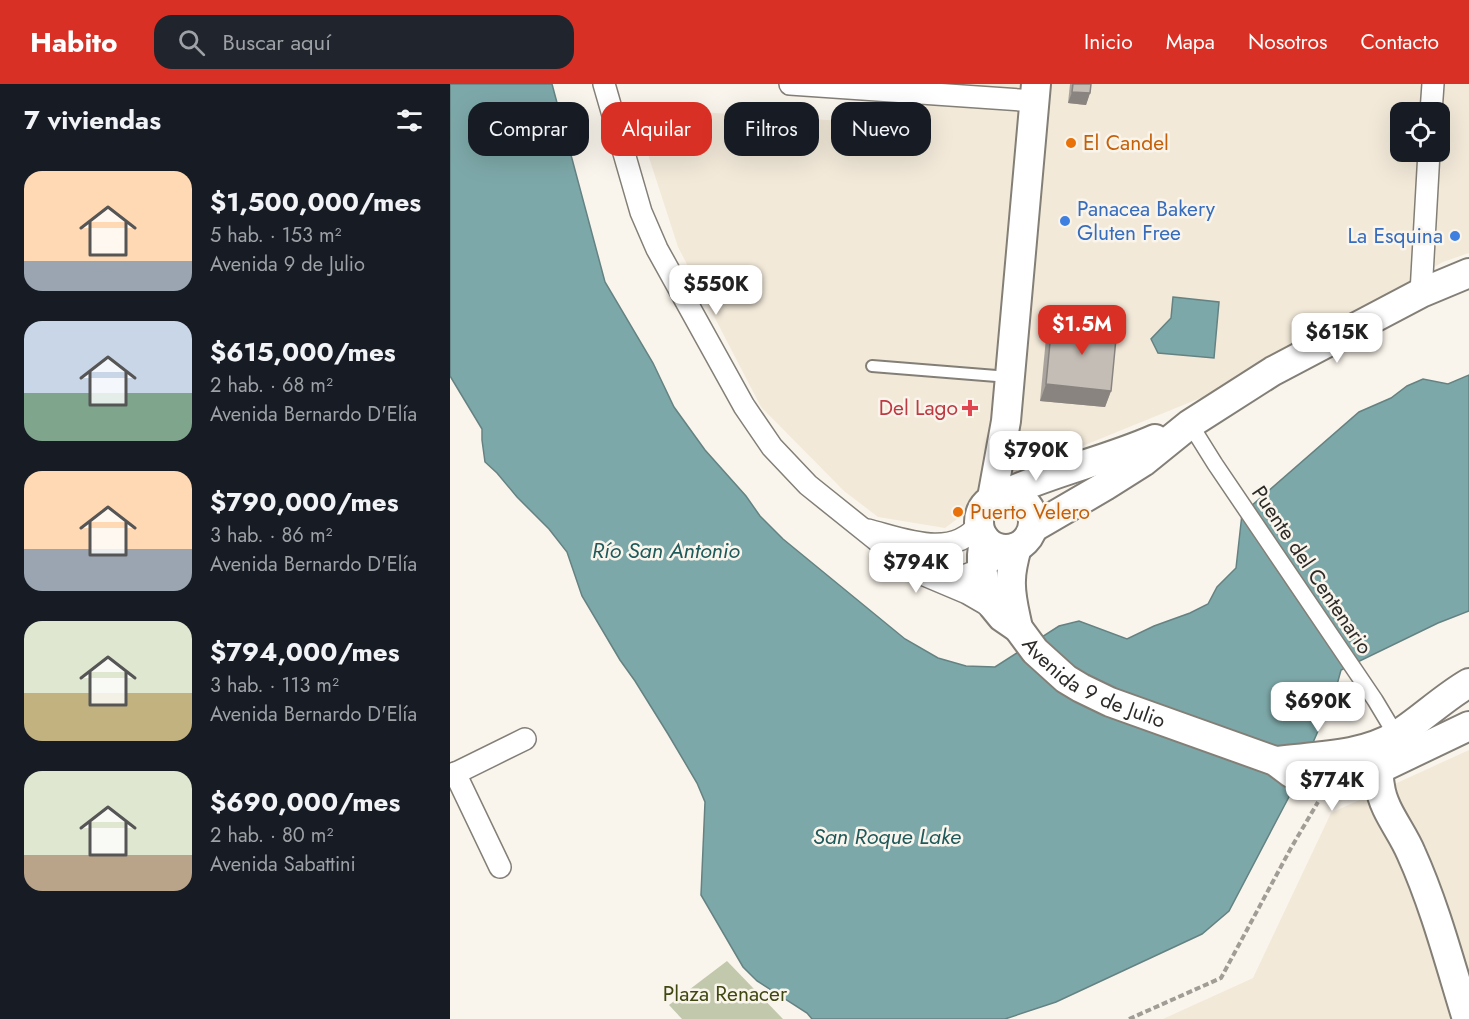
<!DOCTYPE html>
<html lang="es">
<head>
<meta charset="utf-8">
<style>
	:root { --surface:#171b24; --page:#20242c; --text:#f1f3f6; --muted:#9ea1a6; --accent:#d93025 }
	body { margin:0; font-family:Jost,sans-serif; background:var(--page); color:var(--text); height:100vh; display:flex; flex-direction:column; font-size:22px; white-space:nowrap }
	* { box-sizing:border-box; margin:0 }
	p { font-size:20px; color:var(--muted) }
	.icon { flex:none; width:33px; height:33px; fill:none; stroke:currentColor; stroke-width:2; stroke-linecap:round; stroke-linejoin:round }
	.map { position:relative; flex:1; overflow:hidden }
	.sheet { display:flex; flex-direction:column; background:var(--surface); width:450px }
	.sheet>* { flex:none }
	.guide { position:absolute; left:18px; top:18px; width:570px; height:54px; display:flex; gap:12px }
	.controls { position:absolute; left:940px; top:18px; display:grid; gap:12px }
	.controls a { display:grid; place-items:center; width:60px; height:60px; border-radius:12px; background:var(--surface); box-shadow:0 6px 24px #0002; font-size:30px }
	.price { position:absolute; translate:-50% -51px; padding:0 14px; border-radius:12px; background:#fff; color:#222; font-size:20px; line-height:39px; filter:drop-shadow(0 2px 3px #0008) }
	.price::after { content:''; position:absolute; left:50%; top:36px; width:18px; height:14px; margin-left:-9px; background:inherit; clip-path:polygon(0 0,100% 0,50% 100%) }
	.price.selected { background:var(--accent); color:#fff }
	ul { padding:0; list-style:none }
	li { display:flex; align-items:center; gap:18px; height:150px; padding:0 24px }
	li span { display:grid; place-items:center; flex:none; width:168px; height:120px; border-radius:18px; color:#555 }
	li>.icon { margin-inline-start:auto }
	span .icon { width:72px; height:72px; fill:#fffc; stroke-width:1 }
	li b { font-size:26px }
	h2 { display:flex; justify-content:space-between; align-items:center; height:72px; padding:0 24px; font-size:26px }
	.pill { padding:0 21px; border-radius:18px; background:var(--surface); box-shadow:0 6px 24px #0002; font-size:21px; line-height:54px }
	.pill.selected { background:var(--accent); color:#fff }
	header { display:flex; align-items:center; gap:36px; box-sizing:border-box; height:84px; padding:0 30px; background:var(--accent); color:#fff }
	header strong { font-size:28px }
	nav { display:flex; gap:33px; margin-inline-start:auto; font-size:21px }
	.search { width:420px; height:54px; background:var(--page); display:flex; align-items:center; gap:15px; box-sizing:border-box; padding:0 21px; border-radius:18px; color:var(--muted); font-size:22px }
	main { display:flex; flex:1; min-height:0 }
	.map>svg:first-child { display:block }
	.built { fill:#f2e9d9; fill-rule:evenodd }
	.green { fill:#c1c8ac }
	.water { fill:#7da8a9; stroke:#658282; stroke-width:1.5 }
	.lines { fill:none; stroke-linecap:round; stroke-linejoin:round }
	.service-casing { stroke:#837f77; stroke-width:14 }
	.pedestrian-casing { stroke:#837f77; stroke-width:18 }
	.minor-casing { stroke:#837f77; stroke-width:24 }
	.secondary-casing { stroke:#837f77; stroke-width:32 }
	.path { stroke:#a09d96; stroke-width:4; stroke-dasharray:6 3; stroke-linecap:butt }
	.service { stroke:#fff; stroke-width:10 }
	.pedestrian { stroke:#fff; stroke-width:15 }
	.minor { stroke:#fff; stroke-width:21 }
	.secondary { stroke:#fff; stroke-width:28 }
	.wall { fill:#a9a39d }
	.shaded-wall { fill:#89847f }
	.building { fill:#c4bdb6; stroke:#89847f; stroke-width:1.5 }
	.food-dot { fill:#e8710a; stroke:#faf5ec; stroke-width:2 }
	.shop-dot { fill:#3f7fe0; stroke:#faf5ec; stroke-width:2 }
	.health-dot { fill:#e0444e; stroke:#faf5ec; stroke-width:2 }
	.labels { text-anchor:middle; stroke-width:5; stroke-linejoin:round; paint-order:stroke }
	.food-label { font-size:21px; fill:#c56008; stroke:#faf5ec; text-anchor:start }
	.shop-label { font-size:21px; fill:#366cbe; stroke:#faf5ec; text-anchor:start }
	.health-label { font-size:21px; fill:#be3a42; stroke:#faf5ec; text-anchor:end }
	.street-label { font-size:21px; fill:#2d2b28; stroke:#faf5ec }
	.park-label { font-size:21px; fill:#404812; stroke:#faf5ec }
	.water-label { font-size:22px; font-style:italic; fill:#1e5a5b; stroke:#faf5ec }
</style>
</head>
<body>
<header>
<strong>Habito</strong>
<div class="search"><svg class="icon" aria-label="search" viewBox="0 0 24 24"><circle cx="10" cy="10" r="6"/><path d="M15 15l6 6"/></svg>Buscar aquí</div>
<nav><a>Inicio</a><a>Mapa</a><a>Nosotros</a><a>Contacto</a></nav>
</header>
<main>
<section class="sheet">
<h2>7 viviendas<svg class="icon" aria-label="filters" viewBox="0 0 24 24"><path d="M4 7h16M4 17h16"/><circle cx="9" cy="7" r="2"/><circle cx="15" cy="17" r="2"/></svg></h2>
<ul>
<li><span style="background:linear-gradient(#ffd9b3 75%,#9aa5b1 0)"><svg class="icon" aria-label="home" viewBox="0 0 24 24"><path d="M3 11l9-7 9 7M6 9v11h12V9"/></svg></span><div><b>$1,500,000/mes</b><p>5 hab. · 153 m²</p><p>Avenida 9 de Julio</p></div></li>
<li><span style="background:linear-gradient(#c9d6e8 60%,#7fa58c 0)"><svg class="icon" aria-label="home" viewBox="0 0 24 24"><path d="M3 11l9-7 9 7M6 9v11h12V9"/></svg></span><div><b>$615,000/mes</b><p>2 hab. · 68 m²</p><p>Avenida Bernardo D'Elía</p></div></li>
<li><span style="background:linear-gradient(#ffd9b3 65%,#9aa5b1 0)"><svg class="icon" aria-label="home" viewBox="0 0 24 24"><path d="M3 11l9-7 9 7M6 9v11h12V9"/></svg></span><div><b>$790,000/mes</b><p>3 hab. · 86 m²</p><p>Avenida Bernardo D'Elía</p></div></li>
<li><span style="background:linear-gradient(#dfe7d0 60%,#c2b280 0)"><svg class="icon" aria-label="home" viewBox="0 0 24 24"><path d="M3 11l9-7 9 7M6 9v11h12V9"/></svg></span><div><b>$794,000/mes</b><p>3 hab. · 113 m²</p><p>Avenida Bernardo D'Elía</p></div></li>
<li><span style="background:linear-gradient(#dfe7d0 70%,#b9a48a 0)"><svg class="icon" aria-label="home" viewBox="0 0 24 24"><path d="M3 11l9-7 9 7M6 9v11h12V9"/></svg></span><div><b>$690,000/mes</b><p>2 hab. · 80 m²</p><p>Avenida Sabattini</p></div></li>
</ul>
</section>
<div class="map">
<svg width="1019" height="935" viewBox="0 0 1019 935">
	<rect width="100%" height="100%" fill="#faf5ec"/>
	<g class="built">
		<path d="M478,0H1019V169L993,178L758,311L571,387L495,444L428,433L394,407L311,323L228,163L183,24L474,42ZM951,28H990V68H951Z"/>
		<path d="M1019,666V935H713L803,894L881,729Z"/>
	</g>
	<path class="green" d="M277,877L333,935H232L219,921Z"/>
	<g class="water">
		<path d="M0,0H102L155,198L203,279L224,323L255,366L296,412L310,432L333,455L455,555L488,574L516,582L545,583L609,542L629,537L677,555L704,542L740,529L758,520L767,503L786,484L792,430L909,328L941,314L957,302L973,295L998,300L1019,291V527L988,539L891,586L885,608L841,709L779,827L752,850L606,918L555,935H362L357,929L307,897L293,883L251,811L255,718L247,699L218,650L185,597L170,576L132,512L117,468L99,445L67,413L47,389L35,378L32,356V345L0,292Z"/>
		<path d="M723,213L769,218L764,274L708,269L701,255L721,234Z"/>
	</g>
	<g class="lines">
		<g class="service-casing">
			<path id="service" d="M422,282L559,293"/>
		</g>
		<g class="pedestrian-casing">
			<path id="pedestrian" d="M740,340L765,380L925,616L946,651"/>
		</g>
		<g class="minor-casing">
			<g id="minor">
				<path d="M154,0L191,128L207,165L294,322L322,363L358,401L449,474L472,490L517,509L536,520L547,529"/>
				<path d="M340,0L585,17"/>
				<path d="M981,28L983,0"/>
				<path d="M971,209L979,68"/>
				<path d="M418,446C453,455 503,476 529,440"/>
				<path d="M487,495C521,495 532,484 558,465"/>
				<path d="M5,689L50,783"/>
				<path d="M0,692L75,655"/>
			</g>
		</g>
		<g class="secondary-casing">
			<g id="secondary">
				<circle cx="556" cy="438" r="27"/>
				<path d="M552,411C601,388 655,377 705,355"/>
				<path d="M542,414L556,337L586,0"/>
				<path d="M583,444L655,402L693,378L740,340L823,287L971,209L1019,189"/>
				<path id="s1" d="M534,454L532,471V484L535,502L543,522L552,533L568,544L585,567L616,595L631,604L660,618L825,677L841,689L863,694L882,695L894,694L929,685L1019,642"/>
				<path d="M567,463C564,474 561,485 561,496C560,512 565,529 568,544"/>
				<path d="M946,651C934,667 926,683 930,702C933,726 952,747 961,769C985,822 1000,880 1017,935"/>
				<path d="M825,677C865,672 911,673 947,651C972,635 993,614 1019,599"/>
			</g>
		</g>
		<path class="path" d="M679,935L771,894L841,764L868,718"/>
		<use href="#service" class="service"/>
		<use href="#pedestrian" class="pedestrian"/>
		<use href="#minor" class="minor"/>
		<use href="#secondary" class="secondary"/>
	</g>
	<g class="wall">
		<path d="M620,0H641L640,9L636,21L618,19Z"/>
		<path d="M602,238L661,307L655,323L590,317L596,254Z"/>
	</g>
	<g class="shaded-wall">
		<path d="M622,8L640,9L636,21L618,19Z"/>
		<path d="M596,300L661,307L655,323L590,317Z"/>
	</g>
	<g class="building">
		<path d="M623,0H641L640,9L622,8Z"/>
		<path d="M602,238L667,244L661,307L596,300Z"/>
	</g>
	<g class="food-dot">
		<circle cx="621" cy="59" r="6"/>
		<circle cx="508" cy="428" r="6"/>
	</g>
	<g class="shop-dot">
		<circle cx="615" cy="137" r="6"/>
		<circle cx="1005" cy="152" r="6"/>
	</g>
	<path class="health-dot" d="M517 315h6v6h6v6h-6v6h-6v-6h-6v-6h6z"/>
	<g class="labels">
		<g class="food-label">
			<text x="633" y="66">El Candel</text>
			<text x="520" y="435">Puerto Velero</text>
		</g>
		<g class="shop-label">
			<text x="627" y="132">Panacea Bakery<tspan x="627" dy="24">Gluten Free</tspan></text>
			<text x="993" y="159" text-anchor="end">La Esquina</text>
		</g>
		<g class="health-label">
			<text x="508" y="331">Del Lago</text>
		</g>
		<g class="street-label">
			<text transform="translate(862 486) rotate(56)" y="7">Puente del Centenario</text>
			<text dy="7" stroke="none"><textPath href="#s1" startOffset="200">Avenida 9 de Julio</textPath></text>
		</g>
		<g class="park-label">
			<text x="275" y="917">Plaza Renacer</text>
		</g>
		<g class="water-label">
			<text x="216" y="474">Río San Antonio</text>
			<text x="437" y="760">San Roque Lake</text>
		</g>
	</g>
</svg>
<div class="controls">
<a><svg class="icon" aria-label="locate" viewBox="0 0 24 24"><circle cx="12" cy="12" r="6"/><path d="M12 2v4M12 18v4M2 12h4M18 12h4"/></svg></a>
</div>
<b class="price" style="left:266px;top:232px">$550K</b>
<b class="price selected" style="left:632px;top:272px">$1.5M</b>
<b class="price" style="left:887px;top:280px">$615K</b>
<b class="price" style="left:586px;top:398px">$790K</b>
<b class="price" style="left:466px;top:510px">$794K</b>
<b class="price" style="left:868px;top:649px">$690K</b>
<b class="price" style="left:882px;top:728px">$774K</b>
<div class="guide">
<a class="pill">Comprar</a>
<a class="pill selected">Alquilar</a>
<a class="pill">Filtros</a>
<a class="pill">Nuevo</a>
</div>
</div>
</main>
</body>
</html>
